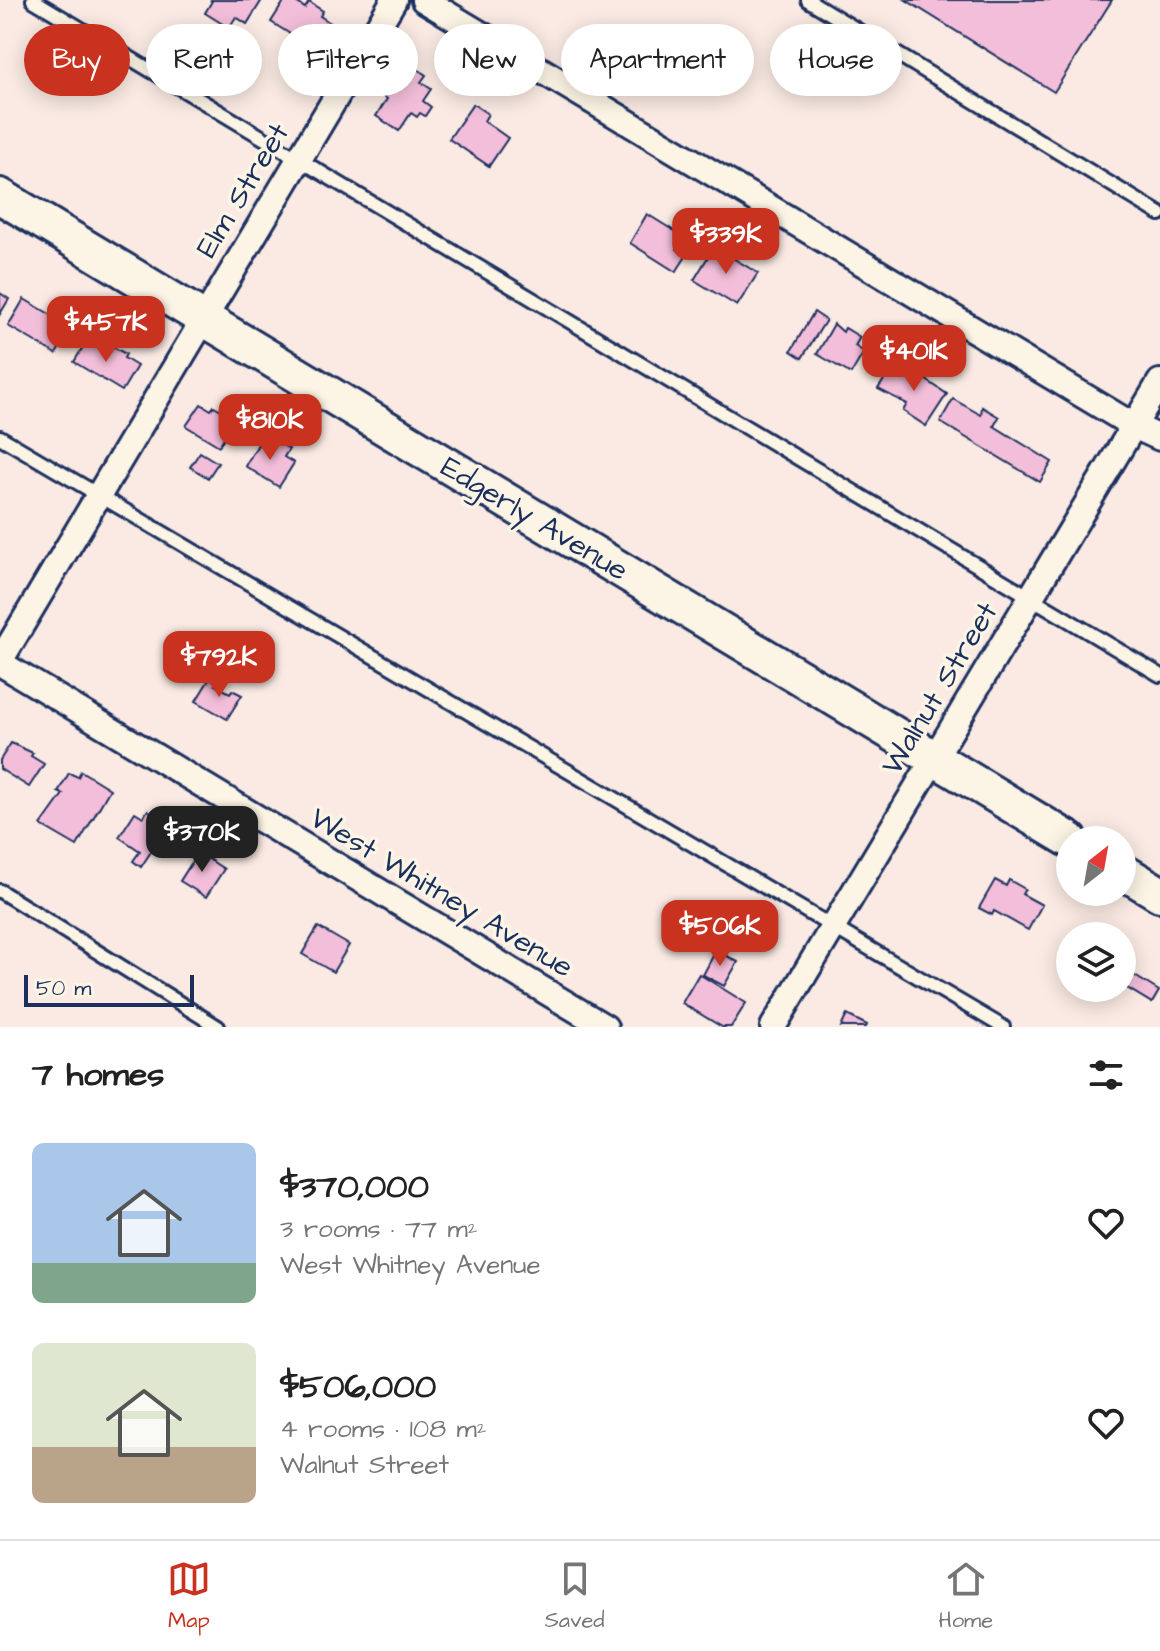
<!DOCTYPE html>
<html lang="en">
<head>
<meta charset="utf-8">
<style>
	:root { --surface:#fff; --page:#f6f6f6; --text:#222; --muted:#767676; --line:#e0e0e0; --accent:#c8321e }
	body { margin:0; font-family:"Architects Daughter",sans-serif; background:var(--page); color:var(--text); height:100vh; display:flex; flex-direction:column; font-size:30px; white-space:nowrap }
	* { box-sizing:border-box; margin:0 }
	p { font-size:26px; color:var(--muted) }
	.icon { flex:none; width:44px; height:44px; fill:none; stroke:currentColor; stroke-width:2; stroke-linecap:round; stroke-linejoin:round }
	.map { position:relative; height:1027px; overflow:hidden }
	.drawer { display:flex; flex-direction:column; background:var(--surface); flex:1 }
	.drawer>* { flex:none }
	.guide { position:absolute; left:24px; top:24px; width:1112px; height:72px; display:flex; gap:16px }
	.needle { width:52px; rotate:31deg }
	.fabs { position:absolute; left:1056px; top:826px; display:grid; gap:16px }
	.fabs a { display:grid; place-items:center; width:80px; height:80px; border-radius:50%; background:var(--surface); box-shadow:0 4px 20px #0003; font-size:40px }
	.scale { position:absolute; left:24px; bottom:20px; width:170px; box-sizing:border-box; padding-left:8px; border:4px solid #1b2f5e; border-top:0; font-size:22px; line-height:28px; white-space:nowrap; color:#1b2f5e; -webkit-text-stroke:6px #fcf5e5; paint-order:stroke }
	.price { position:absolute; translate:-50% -68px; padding:0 18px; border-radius:16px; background:var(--accent); color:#fff; font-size:26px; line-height:52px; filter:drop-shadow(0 2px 4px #0008) }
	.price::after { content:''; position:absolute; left:50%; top:48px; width:24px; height:18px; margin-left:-12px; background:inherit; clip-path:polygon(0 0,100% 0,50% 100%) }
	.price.on { background:#222; color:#fff }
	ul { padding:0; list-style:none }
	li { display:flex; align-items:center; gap:24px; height:200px; padding:0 32px }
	li span { display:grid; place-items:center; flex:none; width:224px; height:160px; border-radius:12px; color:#555 }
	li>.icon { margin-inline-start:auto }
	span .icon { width:96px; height:96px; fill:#fffc; stroke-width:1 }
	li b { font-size:34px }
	h2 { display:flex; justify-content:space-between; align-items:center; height:96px; padding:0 32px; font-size:34px }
	.tag { padding:0 28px; border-radius:36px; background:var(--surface); box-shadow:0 4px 20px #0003; font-size:28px; line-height:72px }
	.tag.on { background:var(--accent); color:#fff }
	.dock { display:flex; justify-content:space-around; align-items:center; height:112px; border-top:2px solid var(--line); background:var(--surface); font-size:22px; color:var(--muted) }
	.dock a { display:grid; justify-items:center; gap:4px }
	.dock .on { color:var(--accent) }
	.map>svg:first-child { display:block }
	.building { fill:#f3bed9; stroke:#1b2f5e; stroke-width:2 }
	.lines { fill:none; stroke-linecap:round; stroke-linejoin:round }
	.lane-casing { stroke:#1b2f5e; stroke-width:18 }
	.street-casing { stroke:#1b2f5e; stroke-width:30 }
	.secondary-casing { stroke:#1b2f5e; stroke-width:40 }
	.lane { stroke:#fcf5e5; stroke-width:12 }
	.street { stroke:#fcf5e5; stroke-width:24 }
	.secondary { stroke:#fcf5e5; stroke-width:34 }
	.labels { text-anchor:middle; stroke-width:7; stroke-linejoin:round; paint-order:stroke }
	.street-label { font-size:30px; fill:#1b2f5e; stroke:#fcf5e5 }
</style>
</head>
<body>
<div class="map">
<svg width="1160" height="1027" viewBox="0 0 1160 1027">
	<rect width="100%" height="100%" fill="#faeae3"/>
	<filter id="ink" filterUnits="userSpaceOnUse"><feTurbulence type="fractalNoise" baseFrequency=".0125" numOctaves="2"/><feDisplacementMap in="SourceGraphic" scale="16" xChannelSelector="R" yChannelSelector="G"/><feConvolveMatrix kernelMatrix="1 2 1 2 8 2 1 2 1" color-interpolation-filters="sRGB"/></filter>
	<g filter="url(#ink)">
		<g class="building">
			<path d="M210,0H262L247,24L236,17L229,28L205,13L212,1Z"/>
			<path d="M285,0H293L305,8L309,2L323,11L320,16L335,26L310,66L286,51L295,37L271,22Z"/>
			<path d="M906,0H1112L1054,92Z"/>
			<path d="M398,64L410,72L414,67L426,75L421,82L431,89L423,101L431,107L425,116L420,113L417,117L411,113L399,131L376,116L387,99L379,93Z"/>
			<path d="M473,104L488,114L484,121L508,138L489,166L449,139Z"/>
			<path d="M647,214L684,237L677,249L687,255L676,272L630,243Z"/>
			<path d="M714,247L758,273L737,306L694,280Z"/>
			<path d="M0,293L9,299L0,314Z"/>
			<path d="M24,299L72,327L56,354L8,326Z"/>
			<path d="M814,312L826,320L802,358L791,351Z"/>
			<path d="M834,324L843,332L845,328L860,337L855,346L864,352L851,374L817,354Z"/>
			<path d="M89,337L111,350L113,347L126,354L124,358L137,366L122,391L74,362Z"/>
			<path d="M894,365L906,373L911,365L924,374L922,377L947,394L926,426L903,411L907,404L878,389Z"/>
			<path d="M953,399L981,415L982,407L999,417L994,426L1052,462L1040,482L940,422Z"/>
			<path d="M201,404L211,410L214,406L228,414L225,418L233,423L219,446L186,426Z"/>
			<path d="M262,438L273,445L276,441L289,449L284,457L294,463L279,487L245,466Z"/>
			<path d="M200,452L218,463L208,478L190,467Z"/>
			<path d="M210,678L217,682L215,685L230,693L232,690L242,695L227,719L196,701Z"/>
			<path d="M11,743L33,753L31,756L44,764L29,787L0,769V760Z"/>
			<path d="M81,771L110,789L77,846L41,825L63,794L58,792L69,773L78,777Z"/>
			<path d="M148,810L164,821L159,829L170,836L162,849L156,844L141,867L133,861L140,851L119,837L135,812L143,817Z"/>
			<path d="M201,848L207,852L204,856L224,869L206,897L180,881Z"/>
			<path d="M995,880L1006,886L1009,880L1025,889L1022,894L1042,905L1028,930L994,911L992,915L979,908Z"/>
			<path d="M318,927L349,945L333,972L302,954Z"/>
			<path d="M716,950L738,962L724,986L703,975Z"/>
			<path d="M1122,968L1159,991L1152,1003L1122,985Z"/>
			<path d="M699,974L746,1003L731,1027H722L682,1003Z"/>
			<path d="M847,1015L867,1025L866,1027H841Z"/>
		</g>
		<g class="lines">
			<g class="lane-casing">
				<g id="lane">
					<path d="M33,0L1160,675"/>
					<path d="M808,0L1160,214"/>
					<path d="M0,437L1003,1027"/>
					<path d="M0,891L218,1027"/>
				</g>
			</g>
			<g class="street-casing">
				<g id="street">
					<path d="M424,0L1134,426L1160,438"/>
					<path d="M0,661L394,0"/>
					<path d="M0,663L605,1027"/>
					<path d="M773,1027L1160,382"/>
				</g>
			</g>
			<g class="secondary-casing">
				<g id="secondary">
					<path d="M0,196L1070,840"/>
					<path d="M1122,871L1160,894"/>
				</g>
			</g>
			<use href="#lane" class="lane"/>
			<use href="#street" class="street"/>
			<use href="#secondary" class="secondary"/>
		</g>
	</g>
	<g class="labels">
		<g class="street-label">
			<text transform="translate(242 190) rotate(-59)" y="10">Elm Street</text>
			<text transform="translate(535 518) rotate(31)" y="10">Edgerly Avenue</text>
			<text transform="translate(939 688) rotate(-59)" y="10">Walnut Street</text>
			<text transform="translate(442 892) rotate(31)" y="10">West Whitney Avenue</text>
		</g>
	</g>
</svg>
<div class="fabs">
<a><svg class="needle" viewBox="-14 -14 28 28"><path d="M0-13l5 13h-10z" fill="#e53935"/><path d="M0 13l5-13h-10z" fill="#767676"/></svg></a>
<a><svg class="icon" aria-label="layers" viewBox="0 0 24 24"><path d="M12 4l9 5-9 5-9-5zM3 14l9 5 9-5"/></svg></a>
</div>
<div class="scale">50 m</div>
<b class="price" style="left:726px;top:276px">$339K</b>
<b class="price" style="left:106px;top:364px">$457K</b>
<b class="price" style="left:914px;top:393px">$401K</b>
<b class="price" style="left:270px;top:462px">$810K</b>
<b class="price" style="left:219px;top:699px">$792K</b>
<b class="price on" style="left:202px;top:874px">$370K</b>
<b class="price" style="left:720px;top:968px">$506K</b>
<div class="guide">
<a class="tag on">Buy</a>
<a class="tag">Rent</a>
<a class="tag">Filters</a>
<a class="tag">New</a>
<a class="tag">Apartment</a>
<a class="tag">House</a>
</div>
</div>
<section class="drawer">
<h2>7 homes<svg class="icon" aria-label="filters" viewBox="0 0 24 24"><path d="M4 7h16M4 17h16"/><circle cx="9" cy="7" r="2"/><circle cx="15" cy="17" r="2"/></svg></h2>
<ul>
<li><span style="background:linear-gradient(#a9c7e8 75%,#7fa58c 0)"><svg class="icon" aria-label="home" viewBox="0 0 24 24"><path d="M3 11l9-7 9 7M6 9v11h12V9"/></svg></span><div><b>$370,000</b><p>3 rooms · 77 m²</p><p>West Whitney Avenue</p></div><svg class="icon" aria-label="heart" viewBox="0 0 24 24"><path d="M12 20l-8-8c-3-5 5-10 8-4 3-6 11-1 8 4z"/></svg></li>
<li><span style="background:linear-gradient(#dfe7d0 65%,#b9a48a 0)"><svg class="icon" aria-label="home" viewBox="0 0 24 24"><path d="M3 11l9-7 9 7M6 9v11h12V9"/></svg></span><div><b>$506,000</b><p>4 rooms · 108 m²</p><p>Walnut Street</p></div><svg class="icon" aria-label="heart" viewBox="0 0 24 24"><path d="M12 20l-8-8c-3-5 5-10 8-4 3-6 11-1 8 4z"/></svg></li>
</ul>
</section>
<nav class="dock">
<a class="on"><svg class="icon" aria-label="map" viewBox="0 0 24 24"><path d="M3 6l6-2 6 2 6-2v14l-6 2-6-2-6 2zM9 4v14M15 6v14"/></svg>Map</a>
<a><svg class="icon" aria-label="saved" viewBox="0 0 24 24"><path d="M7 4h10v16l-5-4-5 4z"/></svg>Saved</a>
<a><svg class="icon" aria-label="home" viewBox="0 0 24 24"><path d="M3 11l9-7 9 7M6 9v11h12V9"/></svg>Home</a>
</nav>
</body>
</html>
